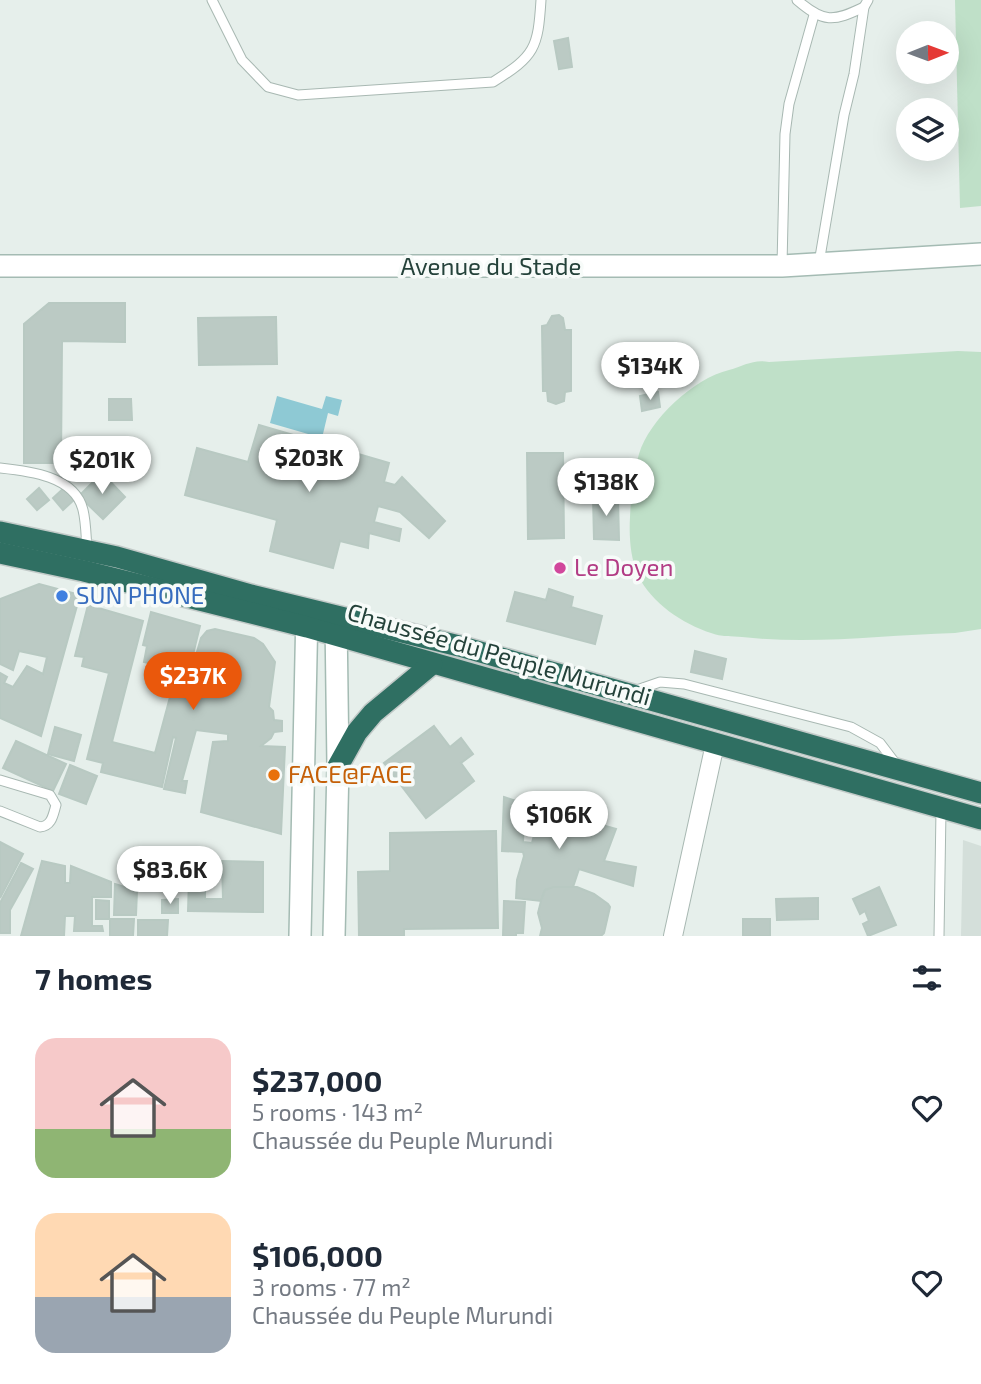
<!DOCTYPE html>
<html lang="en">
<head>
<meta charset="utf-8">
<style>
	:root { --surface:#fff; --page:#f2f2f3; --text:#1f2937; --muted:#747a83; --accent:#ea580c }
	body { margin:0; font-family:"Exo 2",sans-serif; background:var(--page); color:var(--text); height:100vh; display:flex; flex-direction:column; font-size:26px; white-space:nowrap }
	* { box-sizing:border-box; margin:0 }
	p { font-size:23px; color:var(--muted) }
	.icon { flex:none; width:38px; height:38px; fill:none; stroke:currentColor; stroke-width:2; stroke-linecap:round; stroke-linejoin:round }
	.map { position:relative; height:936px; overflow:hidden }
	.side { display:flex; flex-direction:column; background:var(--surface); flex:1 }
	.side>* { flex:none }
	.needle { width:46px; rotate:89deg }
	.buttons { position:absolute; left:896px; top:21px; display:grid; gap:14px }
	.buttons a { display:grid; place-items:center; width:63px; height:63px; border-radius:50%; background:var(--surface); box-shadow:0 7px 28px #0002; font-size:35px }
	.price { position:absolute; translate:-50% -60px; padding:0 16px; border-radius:24px; background:#fff; color:#222; font-size:23px; line-height:46px; filter:drop-shadow(0 2px 4px #0008) }
	.price::after { content:''; position:absolute; left:50%; top:42px; width:21px; height:16px; margin-left:-10px; background:inherit; clip-path:polygon(0 0,100% 0,50% 100%) }
	.price.selected { background:var(--accent); color:#fff }
	ul { padding:0; list-style:none }
	li { display:flex; align-items:center; gap:21px; height:175px; padding:0 35px }
	li span { display:grid; place-items:center; flex:none; width:196px; height:140px; border-radius:21px; color:#555 }
	li>.icon { margin-inline-start:auto }
	span .icon { width:84px; height:84px; fill:#fffc; stroke-width:1 }
	li b { font-size:30px }
	h2 { display:flex; justify-content:space-between; align-items:center; height:84px; padding:0 35px; font-size:30px }
	.map>svg:first-child { display:block }
	.built { fill:#d4dfda }
	.green { fill:#bfe0c8 }
	.water { fill:#8ec9d4 }
	.building { fill:#bbcac4; stroke:#b8c9c2; stroke-width:2 }
	.lines { fill:none; stroke-linecap:round; stroke-linejoin:round }
	.lane-casing { stroke:#a8b8b2; stroke-width:11 }
	.street-casing { stroke:#a8b8b2; stroke-width:20 }
	.secondary-casing { stroke:#a4bbb3; stroke-width:24 }
	.highway-casing { stroke:#c2cac8; stroke-width:24 }
	.lane { stroke:#fff; stroke-width:9 }
	.street { stroke:#fff; stroke-width:18 }
	.secondary { stroke:#fff; stroke-width:21 }
	.highway { stroke:#2f6f62; stroke-width:21 }
	.hotel-dot { fill:#d1479c; stroke:#f7fbf9; stroke-width:2.5 }
	.shop-dot { fill:#3f7fe0; stroke:#f7fbf9; stroke-width:2.5 }
	.food-dot { fill:#e8710a; stroke:#f7fbf9; stroke-width:2.5 }
	.labels { text-anchor:middle; stroke-width:7; stroke-linejoin:round; paint-order:stroke }
	.street-label { font-size:24px; fill:#24423a; stroke:#f7fbf9 }
	.hotel-label { font-size:24px; fill:#b23c85; stroke:#f7fbf9; text-anchor:start }
	.shop-label { font-size:24px; fill:#366cbe; stroke:#f7fbf9; text-anchor:start }
	.food-label { font-size:24px; fill:#c56008; stroke:#f7fbf9; text-anchor:start }
</style>
</head>
<body>
<div class="map">
<svg width="981" height="936" viewBox="0 0 981 936">
	<rect width="100%" height="100%" fill="#e6efeb"/>
	<path class="built" d="M963,840L981,846V936H961Z"/>
	<g class="green">
		<path d="M955,0H981V206L960,208Z"/>
		<path d="M958,351L981,352V629L955,633C884,635 813,645 742,637C732,636 721,637 711,633C683,624 651,603 638,575C630,557 629,536 630,517C631,496 633,475 639,454C649,420 694,378 729,370C744,366 753,359 769,362Z"/>
	</g>
	<path class="water" d="M277,396L322,409L326,396L342,400L338,416L328,413L322,438L270,423Z"/>
	<g class="building">
		<path d="M568,38L572,67L559,69L554,41Z"/>
		<path d="M49,303H125V342L62,341L61,463H24V324Z"/>
		<path d="M559,315L563,318L565,330H571V391L565,392L564,401L556,404L548,401L547,391H543L542,326L547,325L552,316Z"/>
		<path d="M276,317L277,364L199,365L198,318Z"/>
		<path d="M658,392L660,407L642,411L640,396Z"/>
		<path d="M109,399H131L132,420H109Z"/>
		<path d="M259,425L389,463L384,482L395,485L402,477L445,521L429,538L400,512L378,506L374,522L401,529L399,541L369,533L368,548L340,541L333,568L270,551L277,520L185,495L197,448L248,462Z"/>
		<path d="M527,453H563L564,538L528,539Z"/>
		<path d="M102,473L125,497L103,519L79,496Z"/>
		<path d="M39,488L49,500L37,510L27,499Z"/>
		<path d="M64,488L75,499L63,510L53,498Z"/>
		<path d="M593,497H618L619,540L594,539Z"/>
		<path d="M39,584L80,595L41,736L0,718V673L7,677L4,683L13,687L27,666L43,674L47,657L19,651L13,670L0,664V599Z"/>
		<path d="M549,589L573,597L571,607L602,616L595,644L507,621L515,592L546,600Z"/>
		<path d="M88,605L143,621L112,742L155,753L170,697L157,694L160,679L181,685L184,672L144,662L147,646L143,645L151,612L200,626L189,671L192,669L201,638L207,631L215,629L254,638L263,644L275,662L269,707L273,711L274,720L282,721V731L274,732L271,738L261,746L285,747L281,834L201,812L213,742L228,741V734L196,730L182,781H187L185,793L164,789L176,738L173,737L162,787L101,772L103,763L87,759L109,673L82,666L84,657L75,656Z"/>
		<path d="M695,651L726,659L722,679L691,672Z"/>
		<path d="M434,726L450,747L461,738L473,754L461,763L474,781L426,818L384,763Z"/>
		<path d="M55,727L81,735L74,761L48,754Z"/>
		<path d="M16,741L66,764L53,791L3,768Z"/>
		<path d="M70,765L97,776L86,804L59,794Z"/>
		<path d="M504,797L525,804L523,842L532,843L541,808L616,829L604,861L636,867L633,886L579,869L573,887L545,890L541,901L516,898L517,880L524,856L523,852L502,851Z"/>
		<path d="M496,831L498,928L404,929V936H359L358,872L390,871V833Z"/>
		<path d="M0,842L23,854L0,898Z"/>
		<path d="M42,861L65,866V883H70L71,866L111,882V897H92V926H102L103,931H74L75,916H65L64,936H21Z"/>
		<path d="M222,861L263,862V912L188,911L189,879H205V899H223Z"/>
		<path d="M21,863L33,869L10,910V933H0V903Z"/>
		<path d="M115,884L137,891L136,915H114Z"/>
		<path d="M553,887H577L594,894L608,904L610,907L604,933L601,936H540L542,928L538,913L541,901L545,890Z"/>
		<path d="M879,887L896,925L868,936L863,924L869,921L865,911L860,914L853,899Z"/>
		<path d="M818,898V919L777,920L776,899Z"/>
		<path d="M178,899V913H162V900Z"/>
		<path d="M96,900L109,901V919H96Z"/>
		<path d="M504,901L525,902L523,933H516V936H503Z"/>
		<path d="M110,919H134L133,936H110Z"/>
		<rect x="743" y="919" width="27" height="17"/>
		<path d="M138,920H168L167,936H138Z"/>
	</g>
	<g class="lines">
		<g class="lane-casing">
			<g id="lane">
				<path d="M212,0L242,60L268,87L298,95L493,82C535,56 538,48 541,0"/>
				<path d="M797,0C824,23 833,22 864,7"/>
				<path d="M819,263L844,115L854,74L864,7L868,0"/>
				<path d="M782,265L785,134L789,104L814,15"/>
				<path d="M0,468C29,471 75,476 83,510C86,522 86,536 87,549"/>
				<path d="M634,691L660,682L684,684L851,727L880,743L896,764"/>
				<path d="M0,780L50,795L56,805C53,815 52,826 40,827L0,811"/>
				<path d="M939,936L941,810"/>
			</g>
		</g>
		<g class="street-casing">
			<path id="street" d="M673,936L715,744"/>
		</g>
		<g class="secondary-casing">
			<g id="secondary">
				<path d="M0,266H782L981,254"/>
				<path d="M300,936L307,610"/>
				<path d="M334,936L338,766L336,620"/>
			</g>
		</g>
		<g class="highway-casing">
			<g id="highway">
				<path d="M0,532L117,557L251,595L459,646L981,793"/>
				<path d="M0,553L84,571L307,627L981,819"/>
				<path d="M338,766L357,732L373,713L432,664"/>
			</g>
		</g>
		<use href="#lane" class="lane"/>
		<use href="#street" class="street"/>
		<use href="#secondary" class="secondary"/>
		<use href="#highway" class="highway"/>
	</g>
	<circle class="hotel-dot" cx="560" cy="568" r="7"/>
	<circle class="shop-dot" cx="62" cy="596" r="7"/>
	<circle class="food-dot" cx="274" cy="775" r="7"/>
	<g class="labels">
		<g class="street-label">
			<text x="491" y="275">Avenue du Stade</text>
			<text transform="translate(499 655) rotate(16)" y="8">Chaussée du Peuple Murundi</text>
		</g>
		<g class="hotel-label">
			<text x="574" y="576">Le Doyen</text>
		</g>
		<g class="shop-label">
			<text x="76" y="604">SUN PHONE</text>
		</g>
		<g class="food-label">
			<text x="288" y="783">FACE@FACE</text>
		</g>
	</g>
</svg>
<div class="buttons">
<a><svg class="needle" viewBox="-14 -14 28 28"><path d="M0-13l5 13h-10z" fill="#e53935"/><path d="M0 13l5-13h-10z" fill="#747a83"/></svg></a>
<a><svg class="icon" aria-label="layers" viewBox="0 0 24 24"><path d="M12 4l9 5-9 5-9-5zM3 14l9 5 9-5"/></svg></a>
</div>
<b class="price" style="left:650px;top:402px">$134K</b>
<b class="price" style="left:309px;top:494px">$203K</b>
<b class="price" style="left:102px;top:496px">$201K</b>
<b class="price" style="left:606px;top:518px">$138K</b>
<b class="price selected" style="left:193px;top:712px">$237K</b>
<b class="price" style="left:559px;top:851px">$106K</b>
<b class="price" style="left:170px;top:906px">$83.6K</b>
</div>
<section class="side">
<h2>7 homes<svg class="icon" aria-label="filters" viewBox="0 0 24 24"><path d="M4 7h16M4 17h16"/><circle cx="9" cy="7" r="2"/><circle cx="15" cy="17" r="2"/></svg></h2>
<ul>
<li><span style="background:linear-gradient(#f6c9c9 65%,#8fb573 0)"><svg class="icon" aria-label="home" viewBox="0 0 24 24"><path d="M3 11l9-7 9 7M6 9v11h12V9"/></svg></span><div><b>$237,000</b><p>5 rooms · 143 m²</p><p>Chaussée du Peuple Murundi</p></div><svg class="icon" aria-label="heart" viewBox="0 0 24 24"><path d="M12 20l-8-8c-3-5 5-10 8-4 3-6 11-1 8 4z"/></svg></li>
<li><span style="background:linear-gradient(#ffd9b3 60%,#9aa5b1 0)"><svg class="icon" aria-label="home" viewBox="0 0 24 24"><path d="M3 11l9-7 9 7M6 9v11h12V9"/></svg></span><div><b>$106,000</b><p>3 rooms · 77 m²</p><p>Chaussée du Peuple Murundi</p></div><svg class="icon" aria-label="heart" viewBox="0 0 24 24"><path d="M12 20l-8-8c-3-5 5-10 8-4 3-6 11-1 8 4z"/></svg></li>
</ul>
</section>
</body>
</html>
